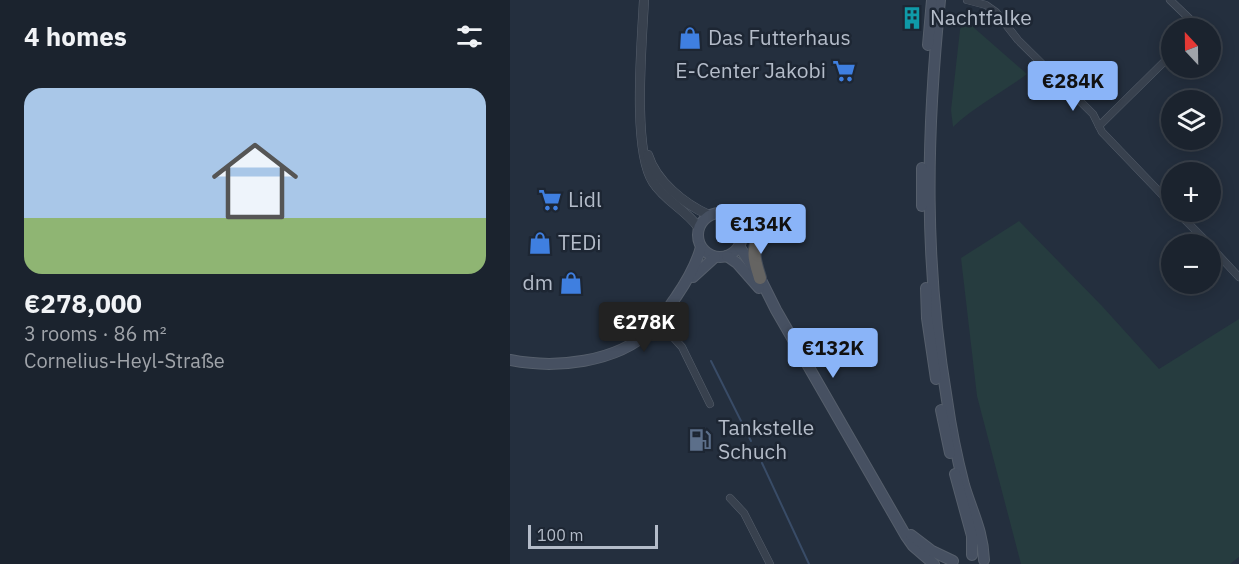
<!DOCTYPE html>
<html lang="en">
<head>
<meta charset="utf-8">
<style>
	:root { --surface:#1b232e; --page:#282f3a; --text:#f1f3f6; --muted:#a0a4aa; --line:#39404a; --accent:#8ab4f8 }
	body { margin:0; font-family:"IBM Plex Sans",sans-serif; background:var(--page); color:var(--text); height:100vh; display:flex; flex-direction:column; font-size:22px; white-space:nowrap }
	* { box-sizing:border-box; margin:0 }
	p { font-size:20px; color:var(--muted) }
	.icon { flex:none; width:33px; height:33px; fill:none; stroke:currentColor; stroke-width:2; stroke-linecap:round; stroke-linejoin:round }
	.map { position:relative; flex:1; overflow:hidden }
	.details { display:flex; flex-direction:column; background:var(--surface); width:510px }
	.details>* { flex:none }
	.needle { width:39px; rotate:338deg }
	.tools { position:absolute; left:651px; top:18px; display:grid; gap:12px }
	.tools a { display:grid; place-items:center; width:60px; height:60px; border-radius:50%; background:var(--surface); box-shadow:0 3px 15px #0003,0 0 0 2px var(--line); font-size:30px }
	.scale { position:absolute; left:18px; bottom:15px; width:130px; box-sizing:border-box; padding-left:6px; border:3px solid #b4bcc9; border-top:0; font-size:16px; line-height:21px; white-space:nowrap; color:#b4bcc9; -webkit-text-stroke:4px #1d2633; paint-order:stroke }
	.price { position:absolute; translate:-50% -51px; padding:0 14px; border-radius:6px; background:var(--accent); color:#111; font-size:20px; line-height:39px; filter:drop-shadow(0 2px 3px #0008) }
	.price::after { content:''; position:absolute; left:50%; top:36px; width:18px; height:14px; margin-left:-9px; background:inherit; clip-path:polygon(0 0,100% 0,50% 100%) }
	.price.active { background:#222; color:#fff }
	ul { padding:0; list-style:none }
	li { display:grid; align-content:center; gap:12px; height:318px; padding:0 24px }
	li+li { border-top:2px solid var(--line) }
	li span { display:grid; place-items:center; height:186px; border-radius:18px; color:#555 }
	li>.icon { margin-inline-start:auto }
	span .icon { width:108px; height:108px; fill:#fffc; stroke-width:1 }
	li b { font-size:26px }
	h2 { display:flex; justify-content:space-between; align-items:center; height:72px; padding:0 24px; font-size:26px }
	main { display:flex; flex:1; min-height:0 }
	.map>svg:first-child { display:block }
	.green { fill:#263c3f }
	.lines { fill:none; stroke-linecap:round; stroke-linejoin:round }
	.stream { stroke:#394c67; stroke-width:2 }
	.minor-casing { stroke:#565f6c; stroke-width:8 }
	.tertiary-casing { stroke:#565f6c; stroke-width:10 }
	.secondary-casing { stroke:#565f6c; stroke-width:12 }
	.trunk-casing { stroke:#434c59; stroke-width:14 }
	.minor { stroke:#38414e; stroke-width:7 }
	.tertiary { stroke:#38414e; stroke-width:9 }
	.secondary { stroke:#465061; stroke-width:10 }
	.trunk { stroke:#656462; stroke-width:12 }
	.labels { text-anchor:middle; stroke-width:5; stroke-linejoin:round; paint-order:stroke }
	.poi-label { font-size:21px; fill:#b4bcc9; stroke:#1d2633; text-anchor:start }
</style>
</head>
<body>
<main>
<section class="details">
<h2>4 homes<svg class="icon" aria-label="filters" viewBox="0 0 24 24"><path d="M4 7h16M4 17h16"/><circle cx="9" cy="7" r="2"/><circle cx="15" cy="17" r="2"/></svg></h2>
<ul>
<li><span style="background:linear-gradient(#a9c7e8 70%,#8fb573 0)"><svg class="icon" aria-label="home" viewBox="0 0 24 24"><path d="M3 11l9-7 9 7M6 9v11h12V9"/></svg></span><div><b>€278,000</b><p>3 rooms · 86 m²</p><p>Cornelius-Heyl-Straße</p></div></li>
</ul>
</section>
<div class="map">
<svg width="729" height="564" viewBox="0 0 729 564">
	<rect width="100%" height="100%" fill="#242f3e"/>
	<g class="green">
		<path d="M454,19L517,74C493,92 465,106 443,127L441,110L450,30Z"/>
		<path d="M509,221L592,306L649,369L729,319V557L720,564H511L467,396L451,258Z"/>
	</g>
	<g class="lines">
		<g class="stream">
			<path d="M201,361L241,441"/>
			<path d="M252,463L299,564"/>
		</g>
		<g class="minor-casing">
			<g id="minor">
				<path d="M457,0L476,5L486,12L508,40L583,114L592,132L662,205"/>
				<path d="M660,0L685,24L683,28"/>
				<path d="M589,126L662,54"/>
				<path d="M667,212L699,244"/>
				<path d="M700,246L729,277"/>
				<path d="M149,322L172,347L200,404"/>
				<path d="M220,498L234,513L260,564"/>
			</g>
		</g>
		<g class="tertiary-casing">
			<g id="tertiary">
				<path d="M134,0C132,41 122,150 143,182C155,201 176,210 188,227"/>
				<path d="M138,155C146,181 174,204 199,215"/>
			</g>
		</g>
		<g class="secondary-casing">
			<g id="secondary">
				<path d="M430,0C416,137 414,264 437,400C441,429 447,458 454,485C462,512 473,531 474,560"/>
				<path d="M418,45L422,0"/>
				<path d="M412,206V168"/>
				<circle cx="210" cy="235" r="22"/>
				<path d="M229,246L250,278L266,310L396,536L403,546L424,564"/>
				<path d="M217,256L227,263L249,288"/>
				<path d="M183,277L205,257"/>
				<path d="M416,288L417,318L426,379"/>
				<path d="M0,360C45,369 106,363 141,330C151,321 158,308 166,297C177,281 186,266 191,247"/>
				<path d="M431,410L440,453"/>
				<path d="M445,474L462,536V555"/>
				<path d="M401,535L422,551L443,561"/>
			</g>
		</g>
		<g class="trunk-casing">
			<g id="trunk">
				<path d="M227,220C248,212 268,205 287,221"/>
				<path d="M232,233C248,222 264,217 280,230"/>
				<path d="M250,278C246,264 241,253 248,240L265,232L281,231"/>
			</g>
		</g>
		<use href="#minor" class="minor"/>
		<use href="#tertiary" class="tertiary"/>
		<use href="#secondary" class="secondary"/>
		<use href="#trunk" class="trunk"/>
	</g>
	<defs>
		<g id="building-bare" transform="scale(1.8)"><path d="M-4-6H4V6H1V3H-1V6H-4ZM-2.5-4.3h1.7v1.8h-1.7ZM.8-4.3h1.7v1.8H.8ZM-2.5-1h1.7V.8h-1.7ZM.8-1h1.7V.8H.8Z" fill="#0f9aa8" stroke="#1d2633" stroke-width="2.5" paint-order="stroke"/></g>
		<g id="shop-bare" transform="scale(1.8)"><path d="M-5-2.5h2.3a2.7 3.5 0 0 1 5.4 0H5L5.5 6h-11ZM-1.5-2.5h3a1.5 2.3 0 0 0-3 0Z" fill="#3f7fe0" stroke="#1d2633" stroke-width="2.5" paint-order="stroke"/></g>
		<g id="supermarket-bare" transform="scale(1.8)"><path d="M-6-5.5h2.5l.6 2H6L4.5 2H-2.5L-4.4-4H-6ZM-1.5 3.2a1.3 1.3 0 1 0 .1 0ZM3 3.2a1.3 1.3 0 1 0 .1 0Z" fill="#3f7fe0" stroke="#1d2633" stroke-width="2.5" paint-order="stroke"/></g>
		<g id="fuel-bare" transform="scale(1.8)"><path d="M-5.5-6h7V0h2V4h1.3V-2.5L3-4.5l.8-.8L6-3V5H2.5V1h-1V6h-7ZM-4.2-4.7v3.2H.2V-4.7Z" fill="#5c6f8a" stroke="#1d2633" stroke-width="2.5" paint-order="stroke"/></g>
	</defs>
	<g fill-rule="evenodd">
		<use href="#building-bare" x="402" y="18"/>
		<use href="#shop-bare" x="180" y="38"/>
		<use href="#supermarket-bare" x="334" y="71"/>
		<use href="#supermarket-bare" x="40" y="200"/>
		<use href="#shop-bare" x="30" y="243"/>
		<use href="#shop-bare" x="61" y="283"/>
		<use href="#fuel-bare" x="190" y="440"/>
	</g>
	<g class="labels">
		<g class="poi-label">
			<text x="420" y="25">Nachtfalke</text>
			<text x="198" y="45">Das Futterhaus</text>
			<text x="316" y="78" text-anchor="end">E-Center Jakobi</text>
			<text x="58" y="207">Lidl</text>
			<text x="48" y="250">TEDi</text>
			<text x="43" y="290" text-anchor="end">dm</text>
			<text x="208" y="435">Tankstelle<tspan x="208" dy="24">Schuch</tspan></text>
		</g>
	</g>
</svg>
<div class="tools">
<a><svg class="needle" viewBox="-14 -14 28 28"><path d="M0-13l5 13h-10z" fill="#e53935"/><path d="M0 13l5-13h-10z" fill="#a0a4aa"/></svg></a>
<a><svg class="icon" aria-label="layers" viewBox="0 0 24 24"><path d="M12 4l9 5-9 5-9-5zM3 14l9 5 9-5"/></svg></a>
<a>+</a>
<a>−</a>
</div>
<div class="scale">100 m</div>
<b class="price" style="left:563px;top:112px">€284K</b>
<b class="price" style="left:251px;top:255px">€134K</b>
<b class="price active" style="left:134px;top:353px">€278K</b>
<b class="price" style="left:323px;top:379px">€132K</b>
</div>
</main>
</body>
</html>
